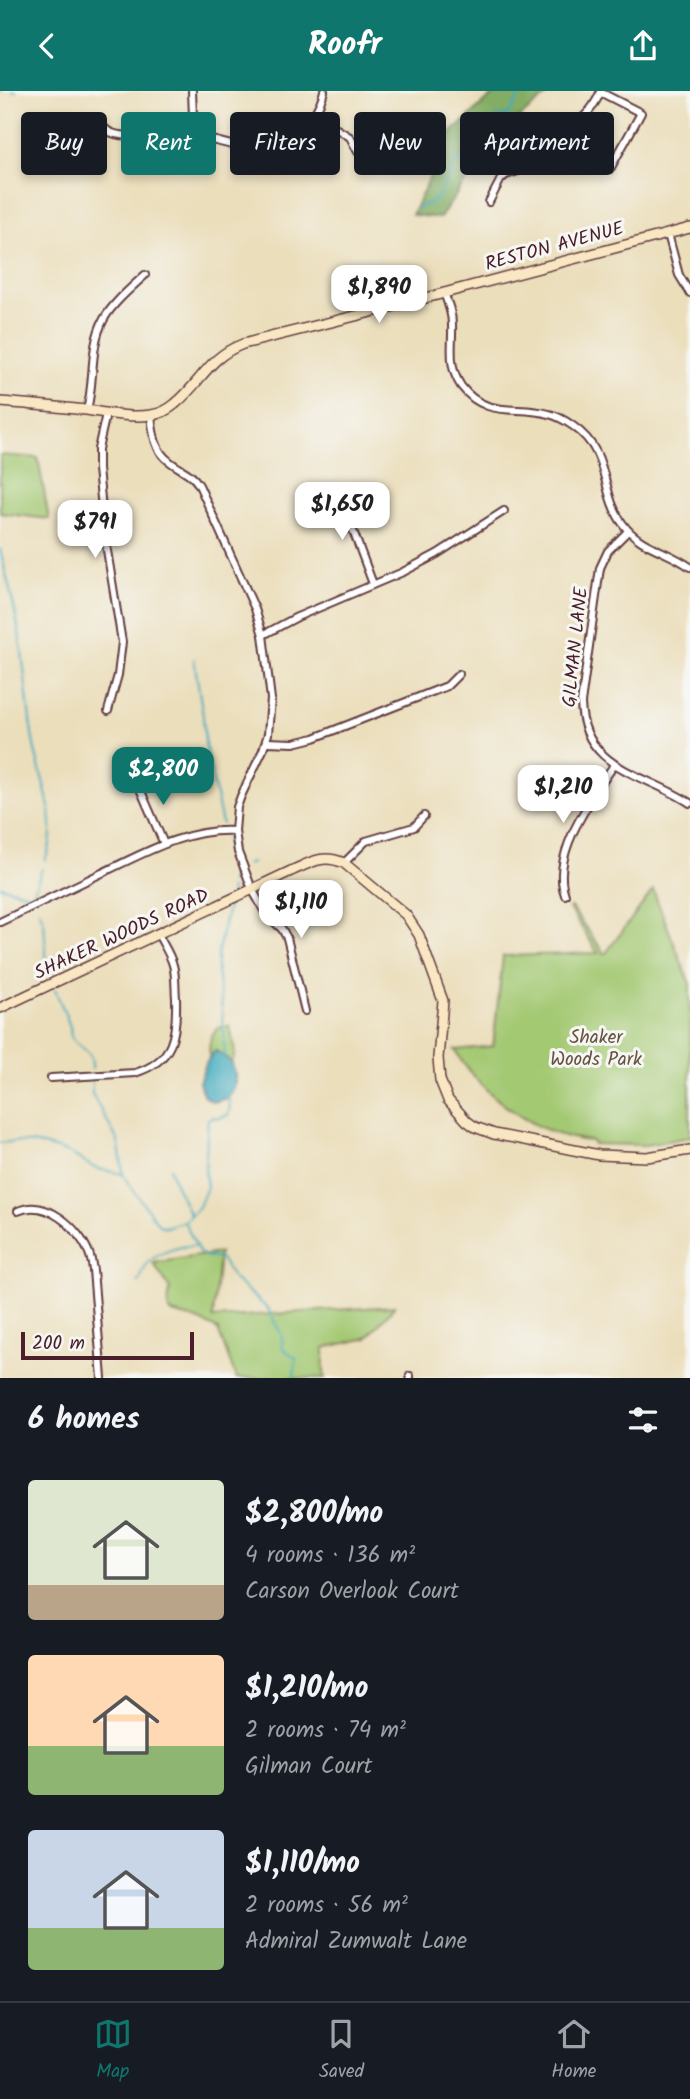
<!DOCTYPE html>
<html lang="en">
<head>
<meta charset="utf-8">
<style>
	:root { --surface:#171b24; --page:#20242c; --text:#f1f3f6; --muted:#9ea1a6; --line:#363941; --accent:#0f766e }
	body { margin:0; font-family:Kalam,sans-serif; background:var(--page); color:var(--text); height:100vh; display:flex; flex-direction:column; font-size:26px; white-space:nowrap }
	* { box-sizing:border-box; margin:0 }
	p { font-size:23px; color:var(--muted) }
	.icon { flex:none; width:38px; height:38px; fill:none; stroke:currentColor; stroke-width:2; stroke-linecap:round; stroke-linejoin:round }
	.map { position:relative; height:1287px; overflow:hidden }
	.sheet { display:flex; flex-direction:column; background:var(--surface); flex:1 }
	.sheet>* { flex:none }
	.guide { position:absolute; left:21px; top:21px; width:649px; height:63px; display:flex; gap:14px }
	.scale { position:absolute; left:21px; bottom:18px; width:173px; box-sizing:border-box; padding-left:7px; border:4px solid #4a1f2b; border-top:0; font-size:19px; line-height:24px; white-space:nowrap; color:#4a1f2b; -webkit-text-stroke:5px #f6f6f2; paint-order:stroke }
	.price { position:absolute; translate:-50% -60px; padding:0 16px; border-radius:14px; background:#fff; color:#222; font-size:23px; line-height:46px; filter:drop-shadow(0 2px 4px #0008) }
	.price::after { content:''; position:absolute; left:50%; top:42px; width:21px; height:16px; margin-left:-10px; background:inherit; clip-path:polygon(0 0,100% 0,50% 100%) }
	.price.selected { background:var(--accent); color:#fff }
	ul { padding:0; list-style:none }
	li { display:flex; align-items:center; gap:21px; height:175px; padding:0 28px }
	li span { display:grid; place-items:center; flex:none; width:196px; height:140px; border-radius:7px; color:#555 }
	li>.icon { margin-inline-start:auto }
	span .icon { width:84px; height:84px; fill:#fffc; stroke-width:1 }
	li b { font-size:30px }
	h2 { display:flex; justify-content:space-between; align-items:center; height:84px; padding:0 28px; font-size:30px }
	.pill { padding:0 24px; border-radius:7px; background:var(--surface); box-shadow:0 4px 10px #0003; font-size:24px; line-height:63px }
	.pill.selected { background:var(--accent); color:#fff }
	header { display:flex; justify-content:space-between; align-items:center; height:91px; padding:0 28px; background:var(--accent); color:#fff; font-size:32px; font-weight:600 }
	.tab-bar { display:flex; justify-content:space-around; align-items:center; height:98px; border-top:2px solid var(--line); background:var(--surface); font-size:19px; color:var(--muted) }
	.tab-bar a { display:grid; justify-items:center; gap:4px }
	.tab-bar .selected { color:var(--accent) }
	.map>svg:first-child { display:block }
	.green { fill:#a4c973; stroke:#77744f; stroke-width:2 }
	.forest { fill:#83ad65; stroke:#666648; stroke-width:2 }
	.water { fill:#3ca9bc; stroke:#436474; stroke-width:2 }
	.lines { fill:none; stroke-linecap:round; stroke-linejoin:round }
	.stream { stroke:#3ca9bc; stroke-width:2 }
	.street-casing { stroke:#623c41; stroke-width:10 }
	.secondary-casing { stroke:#623c41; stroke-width:12 }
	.street { stroke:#fff; stroke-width:6 }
	.secondary { stroke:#f9e7c3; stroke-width:9 }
	.labels { text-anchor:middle; stroke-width:6; stroke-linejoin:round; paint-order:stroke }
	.street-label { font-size:19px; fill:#4a1f2b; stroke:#f6f6f2 }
	.park-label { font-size:19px; fill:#655241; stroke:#f6f6f2 }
</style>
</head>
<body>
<header><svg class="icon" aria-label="back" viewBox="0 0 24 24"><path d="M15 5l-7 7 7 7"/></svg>Roofr<svg class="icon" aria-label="share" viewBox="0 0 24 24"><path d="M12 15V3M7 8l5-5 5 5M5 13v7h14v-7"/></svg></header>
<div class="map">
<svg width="690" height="1287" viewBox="0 0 690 1287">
	<rect width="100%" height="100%" fill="#f6f6f2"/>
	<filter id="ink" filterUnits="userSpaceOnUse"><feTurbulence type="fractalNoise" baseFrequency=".0143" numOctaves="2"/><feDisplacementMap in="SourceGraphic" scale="14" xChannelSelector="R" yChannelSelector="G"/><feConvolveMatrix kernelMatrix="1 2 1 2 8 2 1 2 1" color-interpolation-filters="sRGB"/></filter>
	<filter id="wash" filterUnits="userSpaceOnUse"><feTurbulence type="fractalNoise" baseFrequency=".00686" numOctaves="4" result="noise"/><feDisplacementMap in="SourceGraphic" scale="28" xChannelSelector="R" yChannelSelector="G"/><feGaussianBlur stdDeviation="1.57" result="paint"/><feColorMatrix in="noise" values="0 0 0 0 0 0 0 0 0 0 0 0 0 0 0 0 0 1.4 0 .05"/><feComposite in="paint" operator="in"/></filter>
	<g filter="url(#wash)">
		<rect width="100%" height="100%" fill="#ebdebb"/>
		<g class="green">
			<path d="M0,364L38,367L49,428L0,422Z"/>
			<path d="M653,799L690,893V1046L645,1054L593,1053L592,1050C537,1046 483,1006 455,959L493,955L503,865L598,862L569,817L571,816L604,862H606Z"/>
			<path d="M222,935H229C232,947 239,962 231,972L217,960H215L209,967C209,953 209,942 222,935Z"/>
			<path d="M219,1162L213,1227L395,1215L367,1247L324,1257C325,1268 322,1275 325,1287H236L218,1239C210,1235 200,1229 191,1227C167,1220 166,1226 170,1198L153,1172Z"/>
		</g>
		<path class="forest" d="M497,0H552L497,45L440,127L412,124L451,42Z"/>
		<path class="water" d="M215,960C235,968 242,988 228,1007L214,1011L204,1005L199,991L207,970Z"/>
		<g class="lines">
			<g class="stream">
				<path d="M12,0H16"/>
				<path d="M0,1L2,0"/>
				<path d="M416,117L431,112L436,108L456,72L477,54L488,33L494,28L508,23L512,19L521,0"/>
				<path d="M0,458C6,486 15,514 19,542C25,577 27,613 33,649C39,686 62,732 45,769"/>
				<path d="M194,568L203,625L205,652L222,733"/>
				<path d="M226,747L232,781L231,792"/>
				<path d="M247,774L253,771"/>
				<path d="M0,795L32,804"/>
				<path d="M33,803L42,778"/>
				<path d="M230,804L231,797"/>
				<path d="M39,818L44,831L47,878"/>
				<path d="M55,898C59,909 67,926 70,936C72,944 68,939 72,947C82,961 93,957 92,978"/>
				<path d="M225,965L222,918L217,880V864L228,816"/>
				<path d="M92,988V1003L118,1050L124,1086L159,1134L166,1136L184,1130L199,1161L205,1165L221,1168L234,1188L268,1218L282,1245L283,1258L296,1267L294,1287"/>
				<path d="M0,1052C23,1049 49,1054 71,1063C79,1067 86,1073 95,1077C104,1080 113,1080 122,1083"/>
				<path d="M170,1077L174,1090L190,1124"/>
				<path d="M185,1129L199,1116L207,1096L205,1083L208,1028L212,1026L219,1027L228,1024L230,1017L228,1007"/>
				<path d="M138,1191C143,1185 142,1182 146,1175C152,1163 181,1154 194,1155"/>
			</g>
		</g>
	</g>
	<g filter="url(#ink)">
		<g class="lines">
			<g class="street-casing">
				<g id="street">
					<path d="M600,1L641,22L610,78"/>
					<path d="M314,24L350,46L358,61"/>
					<path d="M96,29C100,32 104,37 108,40C122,49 156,43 173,45C187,46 201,48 216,50C228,53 240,57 253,57C287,56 316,32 324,0"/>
					<path d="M190,47L193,26L192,0"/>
					<path d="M489,111L501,88L506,84L536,74L547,58L546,46C574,33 588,30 601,0"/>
					<path d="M668,143L679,184L690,202"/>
					<path d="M444,202C448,212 452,222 452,233C453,255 447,274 461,295C486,328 516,314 549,323C558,325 566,330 573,335C612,362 599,401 623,433C639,456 669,460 690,476"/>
					<path d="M87,319C95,290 89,255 104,228C113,212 131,197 145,184"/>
					<path d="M106,323L98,358V378L105,447L122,551L118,584L108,620"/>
					<path d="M151,324C153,341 154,359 169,370C180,379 191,381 199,394L255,518L263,544L271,608L268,643L263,659L241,705L237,716L235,740L238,761L252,798L266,823L282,838L287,847L305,920"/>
					<path d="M338,396L344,406L352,437L373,493"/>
					<path d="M628,440L608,460L600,477L581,612C583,679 645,682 690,712"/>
					<path d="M263,544L297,526L403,481L437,463L504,420"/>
					<path d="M267,651L294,652L314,647L447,595L459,583"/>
					<path d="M137,691L164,753"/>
					<path d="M344,772L366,750L414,736L424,725"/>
					<path d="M565,804C550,763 592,707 614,674"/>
					<path d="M0,831C34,815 68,798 102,782C144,762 187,737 235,740"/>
					<path d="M51,987L135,982C174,970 177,944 176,907C175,897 176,884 173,874C170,863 163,853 158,843"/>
					<path d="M18,1120C46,1107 79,1137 89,1162C91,1167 92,1173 93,1179L102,1287"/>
					<path d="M410,1287V1285"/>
				</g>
			</g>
			<g class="secondary-casing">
				<g id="secondary">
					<path d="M0,311C29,313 57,316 86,319C107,322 129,327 151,324C160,323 168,319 175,313C201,292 208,266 243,253L399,214L690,137"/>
					<path d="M0,917L291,780C312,771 322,763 344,772L406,824L419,844L443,910L438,967L440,989L448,1009L467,1030L475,1036L494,1043L599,1064L647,1066L690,1059"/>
				</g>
			</g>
			<use href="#street" class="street"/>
			<use href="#secondary" class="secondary"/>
		</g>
	</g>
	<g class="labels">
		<g class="street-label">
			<text transform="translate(554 154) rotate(-15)" y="7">RESTON AVENUE</text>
			<text transform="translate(574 556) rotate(-84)" y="7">GILMAN LANE</text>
			<text transform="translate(121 842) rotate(-25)" y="7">SHAKER WOODS ROAD</text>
		</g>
		<g class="park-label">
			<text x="596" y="952">Shaker<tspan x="596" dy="22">Woods Park</tspan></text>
		</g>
	</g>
</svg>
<div class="scale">200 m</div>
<b class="price" style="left:379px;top:234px">$1,890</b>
<b class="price" style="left:342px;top:451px">$1,650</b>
<b class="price" style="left:95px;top:469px">$791</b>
<b class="price selected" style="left:163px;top:716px">$2,800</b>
<b class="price" style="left:563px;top:734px">$1,210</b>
<b class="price" style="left:301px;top:849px">$1,110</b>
<div class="guide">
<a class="pill">Buy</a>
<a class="pill selected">Rent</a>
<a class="pill">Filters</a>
<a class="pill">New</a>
<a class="pill">Apartment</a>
</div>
</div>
<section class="sheet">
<h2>6 homes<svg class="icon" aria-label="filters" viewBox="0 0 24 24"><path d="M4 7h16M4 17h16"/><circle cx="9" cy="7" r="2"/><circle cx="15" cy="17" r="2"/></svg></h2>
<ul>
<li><span style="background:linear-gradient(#dfe7d0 75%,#b9a48a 0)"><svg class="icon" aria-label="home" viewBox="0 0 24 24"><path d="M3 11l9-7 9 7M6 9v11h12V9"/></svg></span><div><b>$2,800/mo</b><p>4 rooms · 136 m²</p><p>Carson Overlook Court</p></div></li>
<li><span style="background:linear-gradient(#ffd9b3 65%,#8fb573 0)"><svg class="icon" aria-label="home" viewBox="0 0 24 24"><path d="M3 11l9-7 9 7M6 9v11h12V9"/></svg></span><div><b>$1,210/mo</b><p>2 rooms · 74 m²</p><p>Gilman Court</p></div></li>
<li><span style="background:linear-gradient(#c9d6e8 70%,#8fb573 0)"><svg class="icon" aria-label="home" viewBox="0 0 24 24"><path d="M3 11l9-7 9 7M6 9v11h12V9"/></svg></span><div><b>$1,110/mo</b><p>2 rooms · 56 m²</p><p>Admiral Zumwalt Lane</p></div></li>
</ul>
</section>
<nav class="tab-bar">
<a class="selected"><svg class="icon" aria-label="map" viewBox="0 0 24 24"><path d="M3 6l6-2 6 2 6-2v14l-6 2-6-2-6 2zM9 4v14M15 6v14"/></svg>Map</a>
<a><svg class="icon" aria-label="saved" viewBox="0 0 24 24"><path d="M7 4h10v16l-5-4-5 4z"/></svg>Saved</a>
<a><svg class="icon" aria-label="home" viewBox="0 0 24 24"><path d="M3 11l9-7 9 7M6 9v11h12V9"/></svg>Home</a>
</nav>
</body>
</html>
